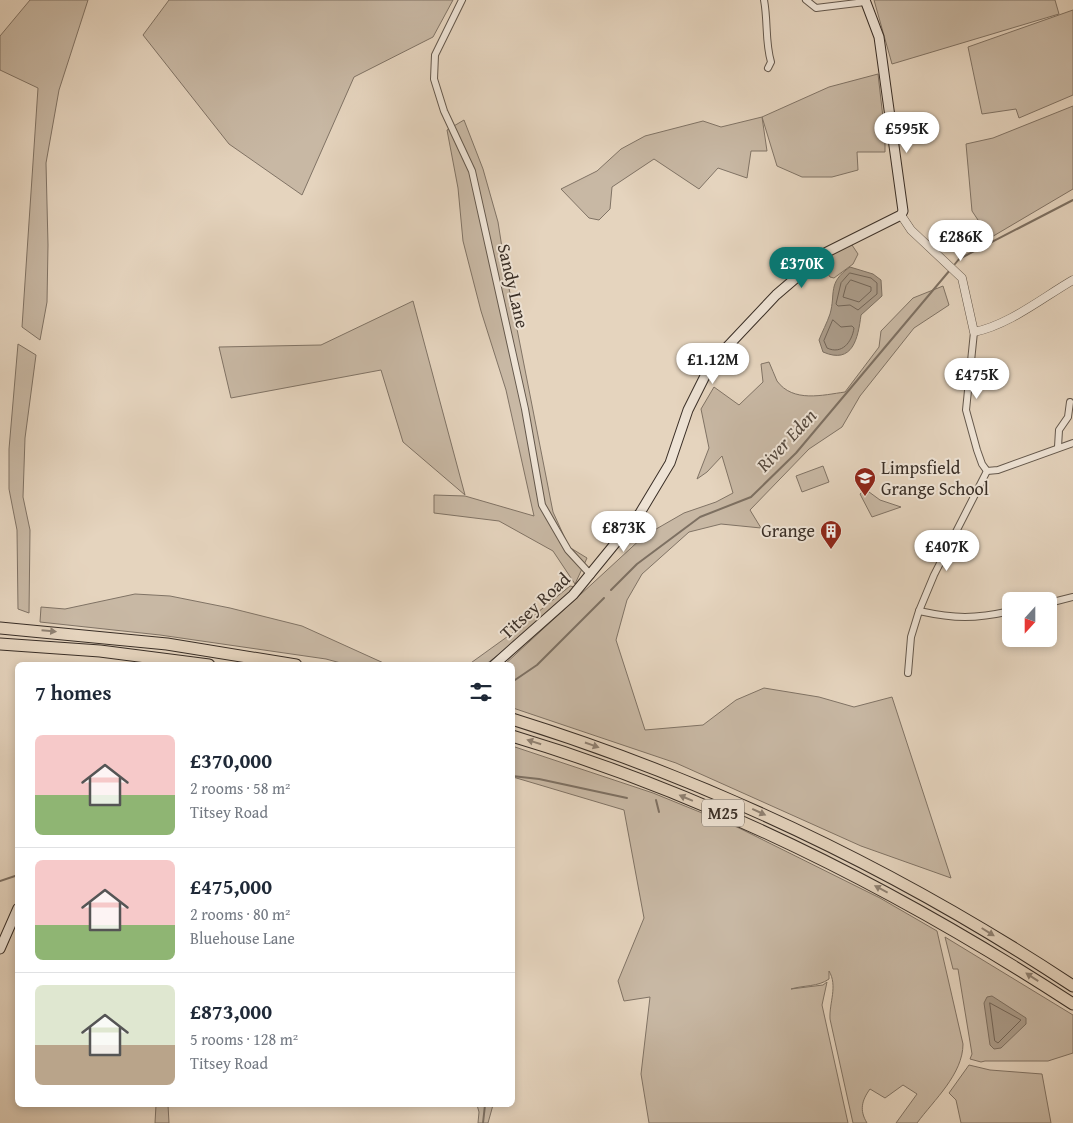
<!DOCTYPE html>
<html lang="en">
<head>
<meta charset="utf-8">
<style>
	:root { --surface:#fff; --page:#f6f6f7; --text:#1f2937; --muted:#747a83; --line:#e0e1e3; --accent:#0f766e }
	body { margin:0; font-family:"Gentium Book Plus",serif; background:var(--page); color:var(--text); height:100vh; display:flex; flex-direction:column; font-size:19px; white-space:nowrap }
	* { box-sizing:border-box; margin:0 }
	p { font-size:16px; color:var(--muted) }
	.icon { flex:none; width:28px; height:28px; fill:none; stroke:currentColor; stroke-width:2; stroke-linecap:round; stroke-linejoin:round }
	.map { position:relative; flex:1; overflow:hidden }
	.sheet { position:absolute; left:15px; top:662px; width:500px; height:445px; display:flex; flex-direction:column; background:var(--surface); border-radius:8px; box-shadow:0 2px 8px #0003 }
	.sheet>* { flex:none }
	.needle { width:32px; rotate:201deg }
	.controls { position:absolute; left:1002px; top:592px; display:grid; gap:10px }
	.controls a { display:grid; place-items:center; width:55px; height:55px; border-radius:8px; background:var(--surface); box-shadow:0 2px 8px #0003; font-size:25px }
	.price { position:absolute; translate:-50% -42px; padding:0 11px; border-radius:18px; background:#fff; color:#222; font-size:16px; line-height:32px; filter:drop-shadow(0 1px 2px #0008) }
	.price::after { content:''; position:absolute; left:50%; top:30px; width:15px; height:11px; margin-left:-8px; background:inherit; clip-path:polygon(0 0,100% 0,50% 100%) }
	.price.on { background:var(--accent); color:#fff }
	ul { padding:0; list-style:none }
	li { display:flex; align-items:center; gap:15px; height:125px; padding:0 20px }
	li+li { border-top:1px solid var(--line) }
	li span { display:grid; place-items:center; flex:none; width:140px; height:100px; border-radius:8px; color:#555 }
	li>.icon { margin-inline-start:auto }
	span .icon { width:60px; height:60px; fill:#fffc; stroke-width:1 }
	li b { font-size:21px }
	h2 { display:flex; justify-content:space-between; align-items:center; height:60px; padding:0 20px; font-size:21px }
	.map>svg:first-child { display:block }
	.green { fill:#c8b8a4; stroke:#807365 }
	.water { fill:#ab9c8a; stroke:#7d7062 }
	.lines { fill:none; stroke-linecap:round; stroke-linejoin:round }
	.shore { stroke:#726558; stroke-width:1 }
	.stream { stroke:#7d7062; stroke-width:2 }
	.minor-casing { stroke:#64584c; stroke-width:8 }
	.tertiary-casing { stroke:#64584c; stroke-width:9 }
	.secondary-casing { stroke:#392e26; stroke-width:11 }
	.motorway-casing { stroke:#392e26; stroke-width:13 }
	.minor { stroke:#eee3d5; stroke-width:6 }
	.tertiary { stroke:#eee3d5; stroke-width:8 }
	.secondary { stroke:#eee3d5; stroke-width:9 }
	.motorway { stroke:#e5d4be; stroke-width:11 }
	.oneway { fill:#8f8172 }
	.labels { text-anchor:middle; stroke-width:4; stroke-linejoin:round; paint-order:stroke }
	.shield { fill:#eee3d5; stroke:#6f645a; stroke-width:1 }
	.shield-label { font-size:16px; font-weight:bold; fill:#392e26 }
	.street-label { font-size:18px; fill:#392e26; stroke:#eee3d5 }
	.poi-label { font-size:18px; fill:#392e26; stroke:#eee3d5; text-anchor:start }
	.water-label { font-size:19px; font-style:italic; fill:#564a3f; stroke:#eee3d5 }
</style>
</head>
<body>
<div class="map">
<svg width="1073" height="1123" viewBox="0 0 1073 1123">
	<rect width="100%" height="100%" fill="#e5d4be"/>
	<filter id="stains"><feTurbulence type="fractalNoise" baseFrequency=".004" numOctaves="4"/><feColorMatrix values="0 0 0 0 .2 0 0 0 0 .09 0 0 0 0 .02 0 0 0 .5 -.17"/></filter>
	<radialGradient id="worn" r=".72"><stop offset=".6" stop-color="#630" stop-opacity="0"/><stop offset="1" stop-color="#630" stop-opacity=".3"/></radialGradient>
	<g class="green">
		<path d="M30,0H88L59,90L46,163L48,245L47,302L40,340L22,327L38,88L0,70V36Z"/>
		<path d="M169,0H453L433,37L354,77L302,195L229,144L143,35Z"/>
		<path d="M874,0H1055L1059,14L892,64Z"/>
		<path d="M1073,10V95L1019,118L1016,109L982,114L968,47Z"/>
		<path d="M878,74L885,135V152H857L858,170L832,177H802L777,166L762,117L829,87Z"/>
		<path d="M1073,106V189L990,238L972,211L966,144L993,138Z"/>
		<path d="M762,117L767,151H751L747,178L718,168L699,189L654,159L612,187L610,209L599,220L589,218L561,189L597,171L621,149L645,136L703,121L721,127Z"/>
		<path d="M464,120L483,169L498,222L506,273L553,512L569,547L587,558L575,584L553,551L499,521L434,513V495L465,496L534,516L506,390L481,311L463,241L458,188L447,130Z"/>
		<path d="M850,242L858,254L853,264L834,278L830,277L824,268L833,259L828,253Z"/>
		<path d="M943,286L949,305L914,328L860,396L842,427L809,449L750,510L761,528L721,524L689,532L642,574L627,600L616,640L645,730L703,725L736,700L764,688L819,697L854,707L892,697L951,878L861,846L676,763L513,708L512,665H504L644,536L684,513L716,502L733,493L722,456L707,472L697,479L709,448L701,409L714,387L739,405L763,382L761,364L769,362C772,368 774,375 777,381C793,403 823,395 845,392L879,347L881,331L913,298Z"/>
		<path d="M413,301L465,495L403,442L381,370L231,398L219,347L321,345Z"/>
		<path d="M18,344L36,355L25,438L23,497L30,530L29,613L18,609L17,530L9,489V449Z"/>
		<path d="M823,466L829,482L802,492L796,476Z"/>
		<path d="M865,489L880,500L901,507L872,517L860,494Z"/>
		<path d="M570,586L575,587L520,638L485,665H468L511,634Z"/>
		<path d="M135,594L170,596L230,608L302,626L388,665H348L326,659L160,635L40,622L41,607L65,609Z"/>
		<path d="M512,746L653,793L739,828L880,898L937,931L963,1044C963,1074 934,1100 917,1123H896L917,1094L903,1085L885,1098L870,1089C862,1100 859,1110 867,1123H853L830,1019C829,1003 838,986 829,971V979C818,987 804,985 791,989L823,985L827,982L822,1005L848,1123H649L641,1074L650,997L624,1001L618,981L644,918L624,810L513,777Z"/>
		<path d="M945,937L1073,1015V1053L1048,1061H985L981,1062L970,1059L972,1054L958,969H953Z"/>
		<path d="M969,1065L990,1070L1042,1074L1051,1123H961L956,1100L949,1093Z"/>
		<path d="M156,1105H168L169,1123H155Z"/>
		<path d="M477,1105H493L488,1123H478L479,1112Z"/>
	</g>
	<g class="water">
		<path d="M850,267L873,274L881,280L882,296L861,315C858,338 853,365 823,352L819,340C822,332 827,323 830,314C836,293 827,283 850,267Z"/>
		<path d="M992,996L1026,1018V1024L1001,1048L994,1049L990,1045L984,1003L987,997Z"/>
	</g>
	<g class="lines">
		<g class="shore">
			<path d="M850,273L871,278L877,283V294L858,310L850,305L838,306L836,304L841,283Z"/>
			<path d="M851,280L871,287V291L859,302L843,297L846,286Z"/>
			<path d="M833,320L841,327L852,326L854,328C852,342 842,355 827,348L824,341Z"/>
			<path d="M990,1003L1021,1020L998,1043L995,1041Z"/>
		</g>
		<g class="stream">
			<path d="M955,264L959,259L1073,200"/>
			<path d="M611,590L637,564L700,517L751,497L796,453L950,270"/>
			<path d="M512,682L537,665L604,598"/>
			<path d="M512,776L539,779L627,798"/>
			<path d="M656,800L659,812"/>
			<path d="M0,881L18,875"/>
			<path d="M483,1123L485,1105"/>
		</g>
		<g class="minor-casing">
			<g id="minor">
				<path d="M462,0L435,55L434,79L444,111L472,171L525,409L542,505L568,550L591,575"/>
				<path d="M764,0C768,21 765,42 771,62L768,68"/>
				<path d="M806,0L816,8L865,2"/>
				<path d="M974,332L966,410L977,450L982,464L987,471L998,470L1073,443"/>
				<path d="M1058,447L1059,430L1068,417L1070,402"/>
				<path d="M1049,603L1073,597"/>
				<path d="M919,611C956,619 974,619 1011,611"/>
				<path d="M908,673L911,637L919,611L934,575L987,471"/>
			</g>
		</g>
		<g class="tertiary-casing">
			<path id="tertiary" d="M901,215L911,230L962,278L974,332C1009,325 1042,298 1073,280"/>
		</g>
		<g class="secondary-casing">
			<g id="secondary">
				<path d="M494,665L573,595L640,513L670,463L688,410L711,364L776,295L825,253L901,215L903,211L879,37L865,0"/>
				<path d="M0,949L18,908"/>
			</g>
		</g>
		<g class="motorway-casing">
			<g id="motorway">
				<path d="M0,628L167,644L296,665"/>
				<path d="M0,644L100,651L209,665"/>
				<path d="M512,719C711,781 899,871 1073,986"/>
				<path d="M512,736C713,796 898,890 1073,1004"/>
			</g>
		</g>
		<use href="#minor" class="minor"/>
		<use href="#tertiary" class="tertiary"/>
		<use href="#secondary" class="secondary"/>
		<use href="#motorway" class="motorway"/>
	</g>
	<defs><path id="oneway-solid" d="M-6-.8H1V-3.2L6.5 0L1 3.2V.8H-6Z" transform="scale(1.25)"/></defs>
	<g class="oneway">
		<use href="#oneway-solid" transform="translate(49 631) rotate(5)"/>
		<use href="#oneway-solid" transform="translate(534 742) rotate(-163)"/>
		<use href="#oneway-solid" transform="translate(592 745) rotate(19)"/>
		<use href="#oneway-solid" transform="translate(686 798) rotate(-157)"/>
		<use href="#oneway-solid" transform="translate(759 812) rotate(25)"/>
		<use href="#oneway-solid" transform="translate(881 889) rotate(-152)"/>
		<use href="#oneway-solid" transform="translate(988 932) rotate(32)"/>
		<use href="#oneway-solid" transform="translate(1032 977) rotate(-147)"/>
	</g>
	<defs>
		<g id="school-pin" transform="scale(1.125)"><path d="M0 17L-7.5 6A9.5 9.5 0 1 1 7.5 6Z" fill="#8f2418" stroke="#eee3d5"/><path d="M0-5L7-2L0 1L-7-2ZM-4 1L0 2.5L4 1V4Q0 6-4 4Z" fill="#fff"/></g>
		<g id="building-pin" transform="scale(1.125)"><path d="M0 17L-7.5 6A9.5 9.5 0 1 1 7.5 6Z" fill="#8f2418" stroke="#eee3d5"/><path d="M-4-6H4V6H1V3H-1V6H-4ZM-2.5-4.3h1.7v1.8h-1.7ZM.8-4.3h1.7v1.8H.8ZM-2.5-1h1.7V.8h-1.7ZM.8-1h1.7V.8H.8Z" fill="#fff"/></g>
	</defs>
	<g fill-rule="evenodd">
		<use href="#school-pin" x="865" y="478"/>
		<use href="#building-pin" x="831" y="531"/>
	</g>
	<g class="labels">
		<rect class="shield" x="702" y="799.5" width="42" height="27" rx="4"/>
		<g class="shield-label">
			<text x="723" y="819">M25</text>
		</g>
		<g class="street-label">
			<text transform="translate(513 286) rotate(77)" y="6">Sandy Lane</text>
			<text transform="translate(535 606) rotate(-43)" y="6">Titsey Road</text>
		</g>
		<g class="poi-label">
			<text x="881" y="474">Limpsfield<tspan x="881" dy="21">Grange School</tspan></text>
			<text x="815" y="537" text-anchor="end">Grange</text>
		</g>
		<g class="water-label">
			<text transform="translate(786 440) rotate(-47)" y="7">River Eden</text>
		</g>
	</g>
	<rect width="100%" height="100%" filter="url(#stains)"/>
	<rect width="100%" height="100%" fill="url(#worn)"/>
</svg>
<div class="controls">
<a><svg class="needle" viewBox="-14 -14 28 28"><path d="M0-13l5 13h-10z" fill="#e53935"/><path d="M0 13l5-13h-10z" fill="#747a83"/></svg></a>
</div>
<b class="price" style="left:907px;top:154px">£595K</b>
<b class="price" style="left:961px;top:262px">£286K</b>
<b class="price on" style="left:802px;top:289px">£370K</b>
<b class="price" style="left:713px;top:385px">£1.12M</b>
<b class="price" style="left:977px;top:400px">£475K</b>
<b class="price" style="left:624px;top:553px">£873K</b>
<b class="price" style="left:947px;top:572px">£407K</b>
<section class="sheet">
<h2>7 homes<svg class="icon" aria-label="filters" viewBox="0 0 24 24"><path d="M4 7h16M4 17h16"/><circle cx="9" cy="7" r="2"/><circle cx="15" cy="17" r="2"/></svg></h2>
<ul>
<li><span style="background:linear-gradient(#f6c9c9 60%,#8fb573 0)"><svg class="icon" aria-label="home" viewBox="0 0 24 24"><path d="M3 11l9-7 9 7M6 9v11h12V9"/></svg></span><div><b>£370,000</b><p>2 rooms · 58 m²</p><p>Titsey Road</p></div></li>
<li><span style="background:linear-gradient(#f6c9c9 65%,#8fb573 0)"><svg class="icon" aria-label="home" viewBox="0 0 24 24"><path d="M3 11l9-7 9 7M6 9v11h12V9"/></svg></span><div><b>£475,000</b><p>2 rooms · 80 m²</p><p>Bluehouse Lane</p></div></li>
<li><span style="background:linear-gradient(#dfe7d0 60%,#b9a48a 0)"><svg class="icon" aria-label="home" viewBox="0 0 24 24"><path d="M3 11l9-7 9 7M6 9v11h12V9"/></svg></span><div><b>£873,000</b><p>5 rooms · 128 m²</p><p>Titsey Road</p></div></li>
</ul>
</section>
</div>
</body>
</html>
